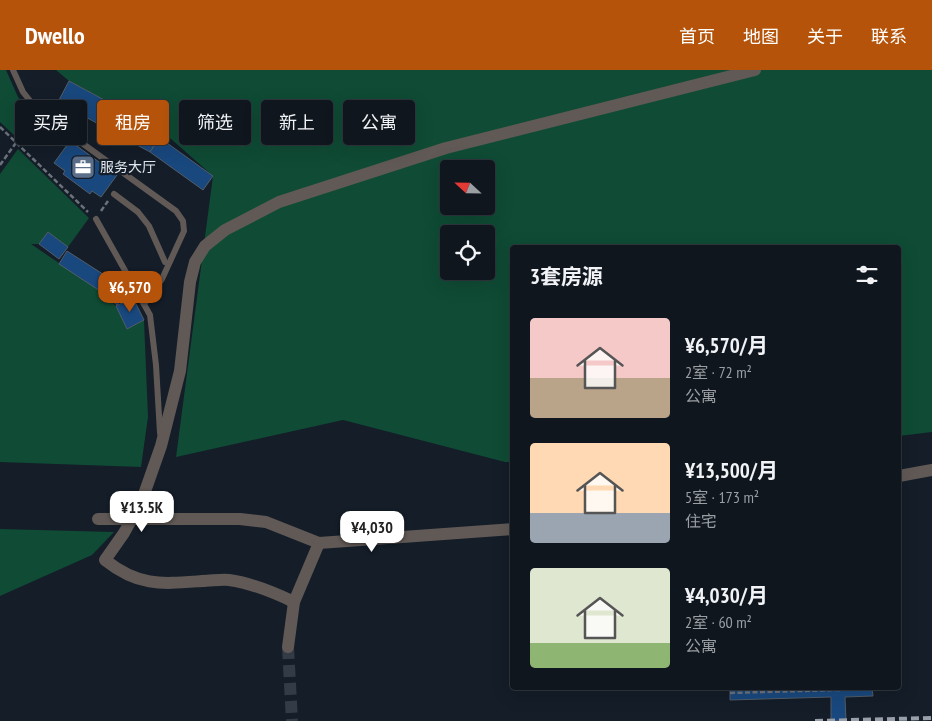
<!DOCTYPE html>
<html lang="zh">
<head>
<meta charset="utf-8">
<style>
	:root { --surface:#0f161e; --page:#1d232b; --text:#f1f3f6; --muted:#9b9fa4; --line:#2f353c; --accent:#b45309 }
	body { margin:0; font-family:"PT Sans Narrow","Noto Sans SC",sans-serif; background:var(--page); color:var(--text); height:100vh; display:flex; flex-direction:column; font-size:19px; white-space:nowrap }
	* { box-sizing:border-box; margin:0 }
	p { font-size:16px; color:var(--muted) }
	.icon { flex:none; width:28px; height:28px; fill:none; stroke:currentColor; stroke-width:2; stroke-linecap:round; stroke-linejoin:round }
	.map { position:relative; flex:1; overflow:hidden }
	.details { position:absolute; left:510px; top:175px; width:391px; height:445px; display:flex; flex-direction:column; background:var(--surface); border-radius:5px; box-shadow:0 5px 20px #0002,0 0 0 1px var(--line) }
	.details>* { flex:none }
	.hud { position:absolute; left:15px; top:30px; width:420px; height:45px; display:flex; gap:10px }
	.needle { width:32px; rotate:292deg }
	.controls { position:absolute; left:440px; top:90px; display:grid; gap:10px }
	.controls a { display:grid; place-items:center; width:55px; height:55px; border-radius:5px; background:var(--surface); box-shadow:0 5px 20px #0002,0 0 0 1px var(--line); font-size:25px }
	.price { position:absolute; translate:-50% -42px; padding:0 11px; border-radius:10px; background:#fff; color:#222; font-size:16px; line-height:32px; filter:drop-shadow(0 1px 2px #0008) }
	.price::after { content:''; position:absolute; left:50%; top:30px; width:15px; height:11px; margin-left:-8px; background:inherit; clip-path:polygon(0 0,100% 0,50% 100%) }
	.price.current { background:var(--accent); color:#fff }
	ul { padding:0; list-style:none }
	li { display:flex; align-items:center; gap:15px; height:125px; padding:0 20px }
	li span { display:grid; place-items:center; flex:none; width:140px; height:100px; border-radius:5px; color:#555 }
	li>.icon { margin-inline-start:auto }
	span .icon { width:60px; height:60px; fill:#fffc; stroke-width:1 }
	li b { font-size:21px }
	h2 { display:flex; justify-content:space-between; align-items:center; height:60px; padding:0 20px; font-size:21px }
	.chip { padding:0 18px; border-radius:5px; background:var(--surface); box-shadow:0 5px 20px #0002,0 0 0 1px var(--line); font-size:18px; line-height:45px }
	.chip.current { background:var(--accent); color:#fff }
	header { display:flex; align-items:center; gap:30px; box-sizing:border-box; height:70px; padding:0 25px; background:var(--accent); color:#fff }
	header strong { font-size:24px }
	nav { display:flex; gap:28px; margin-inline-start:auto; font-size:18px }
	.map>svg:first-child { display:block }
	.green { fill:#0f4b35; fill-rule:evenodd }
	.building { fill:#19487e; stroke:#525d69 }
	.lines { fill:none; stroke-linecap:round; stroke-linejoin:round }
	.minor-tunnel { stroke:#333c46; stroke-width:12; stroke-dasharray:12 6; stroke-linecap:butt }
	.path { stroke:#6b727c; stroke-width:2.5; stroke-dasharray:5 2.5; stroke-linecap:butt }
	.service { stroke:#615956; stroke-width:6 }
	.minor { stroke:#615956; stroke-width:12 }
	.rail { stroke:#99a0a9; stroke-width:4; stroke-dasharray:8 4; stroke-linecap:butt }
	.labels { text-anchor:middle; stroke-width:4.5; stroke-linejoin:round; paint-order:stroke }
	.poi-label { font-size:14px; fill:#e3e9f1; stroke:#141d28; text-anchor:start }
</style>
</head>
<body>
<header>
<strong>Dwello</strong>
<nav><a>首页</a><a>地图</a><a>关于</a><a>联系</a></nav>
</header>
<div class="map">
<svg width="932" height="651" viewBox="0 0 932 651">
	<rect width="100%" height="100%" fill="#141d28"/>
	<g class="green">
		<path d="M0,0H6L18,27L31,44L15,66L0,52Z"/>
		<path d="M56,0H932V362L899,366V178H512V392H505L343,350L176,387L213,106L162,61L69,11ZM449,99H486V136H449ZM449,164H486V201H449Z"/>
		<path d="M18,79L89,148L68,177L48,162L39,174H31L100,221L116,236L127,259L144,250L148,347L141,397L0,392V104Z"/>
		<path d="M0,459L114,462L92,485L0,526Z"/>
	</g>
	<g class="building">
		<path d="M69,11L162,61L150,82L58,32Z"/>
		<path d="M160,68L213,106L203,120L150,82Z"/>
		<path d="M70,71L117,105L101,127L92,121L90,124L63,104L65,101L54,93Z"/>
		<path d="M48,162L68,177L59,189L39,174Z"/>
		<path d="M67,181L109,208L100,221L59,194Z"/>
		<path d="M109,211L125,225L117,235L100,221Z"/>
		<path d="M133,228L144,250L127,259L116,236Z"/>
		<path d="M730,618H872L873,626L845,627L846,651H831V627L730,630Z"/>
	</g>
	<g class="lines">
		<path class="minor-tunnel" d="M288,577L292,651"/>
		<g class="path">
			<path d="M0,57L88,142"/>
			<path d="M0,95L33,49"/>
			<path d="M101,141L108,131"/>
			<path d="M730,623L872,619"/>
		</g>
		<g class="service">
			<path d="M13,0L23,22L39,42L176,141L183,151L184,161L162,209L144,234"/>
			<path d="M114,124L138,142L149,156L165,192"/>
			<path d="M96,149L150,245L156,295L160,363"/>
		</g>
		<g class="minor">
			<path d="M899,406L932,400"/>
			<path d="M98,449H240L266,452L319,473"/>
			<path d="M294,532C273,522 252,513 229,510C221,509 211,511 202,511C162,514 139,517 105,490L124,463L142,430L161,376L180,301L190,212L195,192L205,176L225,160L279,132L446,78L755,0"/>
			<path d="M288,577L294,532L319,473L512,459"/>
		</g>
		<path class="rail" d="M815,651L932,648"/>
	</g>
	<defs>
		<g id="office-square" transform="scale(1.25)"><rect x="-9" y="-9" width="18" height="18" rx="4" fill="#5c6f8a" stroke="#141d28"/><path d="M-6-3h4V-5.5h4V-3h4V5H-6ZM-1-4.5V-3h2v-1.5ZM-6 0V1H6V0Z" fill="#fff"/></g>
	</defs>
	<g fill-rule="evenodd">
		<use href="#office-square" x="83" y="97"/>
	</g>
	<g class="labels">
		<g class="poi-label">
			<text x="100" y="102">服务大厅</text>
		</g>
	</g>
</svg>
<div class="controls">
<a><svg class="needle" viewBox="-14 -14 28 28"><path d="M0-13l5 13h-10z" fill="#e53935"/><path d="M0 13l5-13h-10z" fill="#9b9fa4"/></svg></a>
<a><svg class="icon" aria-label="locate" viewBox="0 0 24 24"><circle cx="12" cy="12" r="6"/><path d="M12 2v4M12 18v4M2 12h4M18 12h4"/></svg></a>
</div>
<b class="price current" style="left:130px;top:243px">¥6,570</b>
<b class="price" style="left:142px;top:463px">¥13.5K</b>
<b class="price" style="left:372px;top:483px">¥4,030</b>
<div class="hud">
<a class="chip">买房</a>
<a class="chip current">租房</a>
<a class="chip">筛选</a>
<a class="chip">新上</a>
<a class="chip">公寓</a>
</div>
<section class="details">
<h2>3套房源<svg class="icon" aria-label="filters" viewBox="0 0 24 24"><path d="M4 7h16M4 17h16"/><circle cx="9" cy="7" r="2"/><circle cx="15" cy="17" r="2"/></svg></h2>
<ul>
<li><span style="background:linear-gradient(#f6c9c9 60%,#b9a48a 0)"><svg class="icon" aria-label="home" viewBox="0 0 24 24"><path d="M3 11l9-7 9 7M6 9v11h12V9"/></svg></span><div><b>¥6,570/月</b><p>2室 · 72 m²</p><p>公寓</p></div></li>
<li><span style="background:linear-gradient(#ffd9b3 70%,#9aa5b1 0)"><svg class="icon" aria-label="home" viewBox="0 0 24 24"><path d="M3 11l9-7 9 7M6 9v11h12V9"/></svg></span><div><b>¥13,500/月</b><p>5室 · 173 m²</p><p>住宅</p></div></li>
<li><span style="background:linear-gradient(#dfe7d0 75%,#8fb573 0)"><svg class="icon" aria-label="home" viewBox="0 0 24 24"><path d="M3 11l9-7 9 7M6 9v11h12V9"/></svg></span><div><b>¥4,030/月</b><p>2室 · 60 m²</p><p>公寓</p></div></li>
</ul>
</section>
</div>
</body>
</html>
